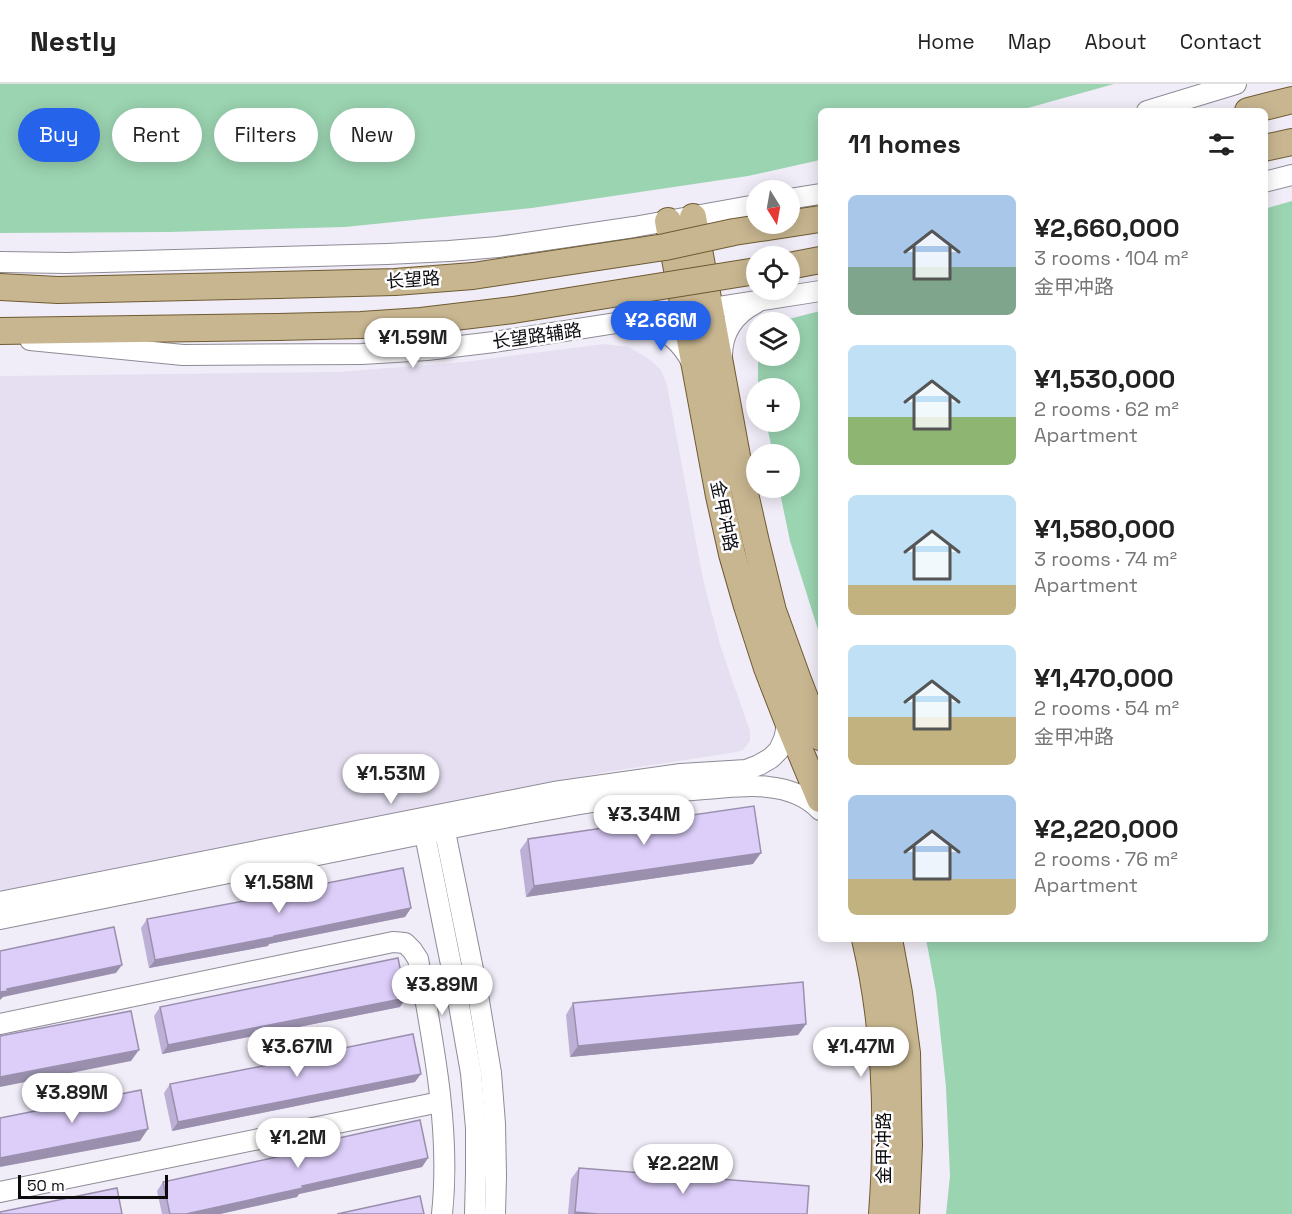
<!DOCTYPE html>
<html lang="en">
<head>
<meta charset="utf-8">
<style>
	:root { --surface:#fff; --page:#f6f6f6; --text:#222; --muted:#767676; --line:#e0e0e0; --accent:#2563eb }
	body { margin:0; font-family:"Space Grotesk","Noto Sans SC",sans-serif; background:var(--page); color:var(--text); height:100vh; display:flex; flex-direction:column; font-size:22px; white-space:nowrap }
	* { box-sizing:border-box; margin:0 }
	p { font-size:20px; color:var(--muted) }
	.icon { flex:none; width:33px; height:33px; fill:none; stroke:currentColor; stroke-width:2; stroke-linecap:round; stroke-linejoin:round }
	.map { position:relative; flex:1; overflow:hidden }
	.sheet { position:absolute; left:818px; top:24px; width:450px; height:834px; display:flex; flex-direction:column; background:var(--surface); border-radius:9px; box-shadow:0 3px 15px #0003 }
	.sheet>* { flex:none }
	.top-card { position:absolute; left:18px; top:24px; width:570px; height:54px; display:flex; gap:12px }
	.needle { width:39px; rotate:169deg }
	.tools { position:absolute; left:746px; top:96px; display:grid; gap:12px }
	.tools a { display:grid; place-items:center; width:54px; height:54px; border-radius:50%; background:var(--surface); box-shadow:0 3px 15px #0003; font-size:30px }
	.scale { position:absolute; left:18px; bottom:15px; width:150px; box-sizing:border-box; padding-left:6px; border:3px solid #0c0b0e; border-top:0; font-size:16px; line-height:21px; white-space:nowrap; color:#0c0b0e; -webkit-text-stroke:4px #fdfcfe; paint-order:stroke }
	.price { position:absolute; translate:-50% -51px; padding:0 14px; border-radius:21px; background:#fff; color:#222; font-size:20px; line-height:39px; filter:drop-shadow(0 2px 3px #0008) }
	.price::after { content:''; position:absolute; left:50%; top:36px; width:18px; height:14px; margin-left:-9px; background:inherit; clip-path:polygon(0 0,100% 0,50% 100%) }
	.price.selected { background:var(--accent); color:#fff }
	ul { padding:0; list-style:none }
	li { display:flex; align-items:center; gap:18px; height:150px; padding:0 30px }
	li span { display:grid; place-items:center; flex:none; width:168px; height:120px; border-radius:9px; color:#555 }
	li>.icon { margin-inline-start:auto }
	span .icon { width:72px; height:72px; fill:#fffc; stroke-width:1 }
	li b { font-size:26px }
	h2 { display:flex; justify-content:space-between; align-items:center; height:72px; padding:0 30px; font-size:26px }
	.pill { padding:0 21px; border-radius:27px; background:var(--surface); box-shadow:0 3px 15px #0003; font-size:21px; line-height:54px }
	.pill.selected { background:var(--accent); color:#fff }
	header { display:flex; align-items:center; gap:36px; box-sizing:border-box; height:84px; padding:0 30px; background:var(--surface); border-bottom:2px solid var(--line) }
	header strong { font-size:28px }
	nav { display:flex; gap:33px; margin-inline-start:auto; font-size:21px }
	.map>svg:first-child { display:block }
	.built { fill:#e5dff1 }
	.green { fill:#9bd4b1 }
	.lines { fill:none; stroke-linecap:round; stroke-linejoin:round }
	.minor-casing { stroke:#8e8b96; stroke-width:22 }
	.major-casing { stroke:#6e5b32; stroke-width:28 }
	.minor { stroke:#fff; stroke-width:20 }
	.major { stroke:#c8b690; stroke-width:26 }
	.major-bridge-casing { stroke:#6e5b32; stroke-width:28; stroke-linecap:butt }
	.major-bridge { stroke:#c8b690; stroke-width:26 }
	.wall { fill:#bdb0d6 }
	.shaded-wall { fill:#9a90ae }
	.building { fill:#dccdf9; stroke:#9a90ae; stroke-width:1.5 }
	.labels { text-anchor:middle; stroke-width:5; stroke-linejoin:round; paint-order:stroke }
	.street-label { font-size:18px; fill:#0c0b0e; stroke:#fdfcfe }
</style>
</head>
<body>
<header>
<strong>Nestly</strong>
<nav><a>Home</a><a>Map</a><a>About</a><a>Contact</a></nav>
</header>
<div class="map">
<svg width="1292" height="1130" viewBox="0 0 1292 1130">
	<rect width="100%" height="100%" fill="#f1edf8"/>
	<path class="built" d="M604,260L629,263L649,275L661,286L667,301L703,495L721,564L750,647V657L743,666L731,669L606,688L9,809L0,806V292L337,288L464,278Z"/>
	<g class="green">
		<path d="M0,0H1114L1017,27H820V76L748,92L532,124L345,143L170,148L0,149Z"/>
		<path d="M1292,117V1130H946L950,1092L946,1003L936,908L926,855H1264V125Z"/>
		<path d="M820,227V552L790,457L779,404H789V370H773L766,338H789V304H760L758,298V272H789V238H783L789,235Z"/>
	</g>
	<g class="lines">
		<g class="minor-casing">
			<g id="minor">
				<path d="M1147,27L1236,0"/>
				<path d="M1264,98L1292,91"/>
				<path d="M789,115L820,110"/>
				<path d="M0,178L67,179L387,170L449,167L498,163L634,143L756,121"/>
				<path d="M640,239C663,242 682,258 692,279"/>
				<path d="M30,256L183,271L362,270L427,266L494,258L820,207"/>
				<path d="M722,272C722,248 735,230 756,219"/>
				<path d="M442,733L477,905L491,989L495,1040L496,1092L495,1130"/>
				<path d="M422,736L457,910L471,989L476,1044V1090L475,1130"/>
				<path d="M0,818L554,708L681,690L746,686L759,681L771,674L779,666L784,655L788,638"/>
				<path d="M0,835C156,804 311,772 467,741C546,726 624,710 705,705C725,704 748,700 768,703C788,705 806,711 820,726"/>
				<path d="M0,940L393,858L405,859L412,866L418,875C433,958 451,1046 442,1130"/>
				<path d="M0,1108L440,1018"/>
			</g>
		</g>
		<g class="major-casing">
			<g id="major">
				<path d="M1248,27L1292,16"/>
				<path d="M1264,64L1292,58"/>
				<path d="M693,133L739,383L756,458L773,527L798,596L820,653"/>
				<path d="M668,137L719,412L732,470L747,522L767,584L788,638L820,715"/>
				<path d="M789,182L820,176"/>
				<path d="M0,203L58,206L277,201"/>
				<path d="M0,247L278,243"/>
				<path d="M865,855C886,945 889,1038 882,1130"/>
				<path d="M889,855L899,909L907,969L909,1061L906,1130"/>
			</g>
		</g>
		<use href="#minor" class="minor"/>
		<use href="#major" class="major"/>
		<g class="major-bridge-casing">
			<g id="major-bridge">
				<path d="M277,201L395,198L473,192L665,163L734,148L820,135"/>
				<path d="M278,243L361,241L421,237L513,226L756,187"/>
			</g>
		</g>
		<use href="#major-bridge" class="major-bridge"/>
	</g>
	<g class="wall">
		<path d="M528,755L753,780L526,813L520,766Z"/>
		<path d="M282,808L411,824L405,833L269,860L268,862L149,884L141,844L147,835L281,810Z"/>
		<path d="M573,919L806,940L798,951L570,973L566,931Z"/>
		<path d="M160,923H400L162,970L154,932Z"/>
		<path d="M309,971L415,998L172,1047L164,1009L170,1000L307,973Z"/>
		<path d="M312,1060L428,1074L422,1083L299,1110L297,1113L220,1130H162L157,1107L163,1098L308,1066Z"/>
		<path d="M579,1084L807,1130H568L571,1095Z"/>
	</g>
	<g class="shaded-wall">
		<path d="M761,769L753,780L526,813L534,802Z"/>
		<path d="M411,824L405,833L269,860L268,862L149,884L155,876Z"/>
		<path d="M122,881L116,889L3,913L0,916V908L7,905Z"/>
		<path d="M406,914L400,923L162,970L168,961Z"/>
		<path d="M806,940L798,951L570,973L578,962Z"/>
		<path d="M139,966L131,977L0,1003V993Z"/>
		<path d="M421,990L415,998L172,1047L178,1038Z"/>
		<path d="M148,1045L140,1057L0,1083V1074Z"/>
		<path d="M428,1074L422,1083L299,1110L297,1113L220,1130H186L302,1102Z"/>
		<path d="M575,1128L598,1130H574Z"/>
	</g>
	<g class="building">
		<path d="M754,722L761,769L534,802L528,755Z"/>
		<path d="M403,784L411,824L274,852V853L155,876L147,835L282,810V808Z"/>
		<path d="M114,843L122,881L7,905L8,907L0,908V867Z"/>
		<path d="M398,874L406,914L168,961L160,923Z"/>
		<path d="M803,898L806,940L578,962L573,919Z"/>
		<path d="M131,927L139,966L0,993V952Z"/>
		<path d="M413,950L421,990L178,1038L170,1000L309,973V971Z"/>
		<path d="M141,1006L148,1045L0,1074V1034Z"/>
		<path d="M420,1036L428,1074L302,1102L303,1104L186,1130H170L163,1098L313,1065L312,1060Z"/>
		<path d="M579,1084L809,1102L807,1130H598L575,1128Z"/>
		<path d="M117,1104L122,1130H0V1128Z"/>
		<path d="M420,1112L424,1130H337Z"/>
	</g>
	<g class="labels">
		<g class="street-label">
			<text transform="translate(413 196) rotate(-4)" y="6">长望路</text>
			<text transform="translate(537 252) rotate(-8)" y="6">长望路辅路</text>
			<text transform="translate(724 432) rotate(78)" y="6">金甲冲路</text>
			<text transform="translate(884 1064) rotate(-90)" y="6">金甲冲路</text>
		</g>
	</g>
</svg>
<div class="tools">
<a><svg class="needle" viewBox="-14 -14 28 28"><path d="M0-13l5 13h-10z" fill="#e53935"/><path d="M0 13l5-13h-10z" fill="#767676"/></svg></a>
<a><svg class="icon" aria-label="locate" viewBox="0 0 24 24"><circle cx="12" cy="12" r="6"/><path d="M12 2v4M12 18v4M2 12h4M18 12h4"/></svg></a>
<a><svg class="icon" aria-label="layers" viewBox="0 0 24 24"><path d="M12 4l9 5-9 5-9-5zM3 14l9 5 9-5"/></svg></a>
<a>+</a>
<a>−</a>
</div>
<div class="scale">50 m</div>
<b class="price selected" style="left:661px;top:268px">¥2.66M</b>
<b class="price" style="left:413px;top:285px">¥1.59M</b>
<b class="price" style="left:391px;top:721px">¥1.53M</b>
<b class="price" style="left:644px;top:762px">¥3.34M</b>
<b class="price" style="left:279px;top:830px">¥1.58M</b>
<b class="price" style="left:442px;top:932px">¥3.89M</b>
<b class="price" style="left:297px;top:994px">¥3.67M</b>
<b class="price" style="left:861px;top:994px">¥1.47M</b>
<b class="price" style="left:72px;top:1040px">¥3.89M</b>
<b class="price" style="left:298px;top:1085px">¥1.2M</b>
<b class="price" style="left:683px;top:1111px">¥2.22M</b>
<div class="top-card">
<a class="pill selected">Buy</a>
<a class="pill">Rent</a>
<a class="pill">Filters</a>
<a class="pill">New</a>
</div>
<section class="sheet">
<h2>11 homes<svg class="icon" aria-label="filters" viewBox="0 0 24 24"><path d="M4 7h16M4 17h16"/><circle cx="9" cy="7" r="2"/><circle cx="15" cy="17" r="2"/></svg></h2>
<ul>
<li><span style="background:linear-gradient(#a9c7e8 60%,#7fa58c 0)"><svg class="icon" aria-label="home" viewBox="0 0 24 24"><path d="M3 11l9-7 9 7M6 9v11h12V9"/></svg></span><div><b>¥2,660,000</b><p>3 rooms · 104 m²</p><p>金甲冲路</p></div></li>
<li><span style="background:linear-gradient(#bfe0f5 60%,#8fb573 0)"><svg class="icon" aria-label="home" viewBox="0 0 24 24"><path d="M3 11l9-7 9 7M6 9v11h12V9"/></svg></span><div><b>¥1,530,000</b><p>2 rooms · 62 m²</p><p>Apartment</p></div></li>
<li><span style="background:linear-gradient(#bfe0f5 75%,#c2b280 0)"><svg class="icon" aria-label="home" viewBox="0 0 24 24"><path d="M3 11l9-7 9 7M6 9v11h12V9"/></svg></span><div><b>¥1,580,000</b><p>3 rooms · 74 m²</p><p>Apartment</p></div></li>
<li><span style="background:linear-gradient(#bfe0f5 60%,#c2b280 0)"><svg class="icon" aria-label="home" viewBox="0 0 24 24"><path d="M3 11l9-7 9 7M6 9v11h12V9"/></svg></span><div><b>¥1,470,000</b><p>2 rooms · 54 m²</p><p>金甲冲路</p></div></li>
<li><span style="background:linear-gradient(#a9c7e8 70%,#c2b280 0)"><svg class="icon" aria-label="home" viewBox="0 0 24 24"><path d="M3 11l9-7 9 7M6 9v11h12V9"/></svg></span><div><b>¥2,220,000</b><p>2 rooms · 76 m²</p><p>Apartment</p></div></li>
</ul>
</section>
</div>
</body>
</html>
